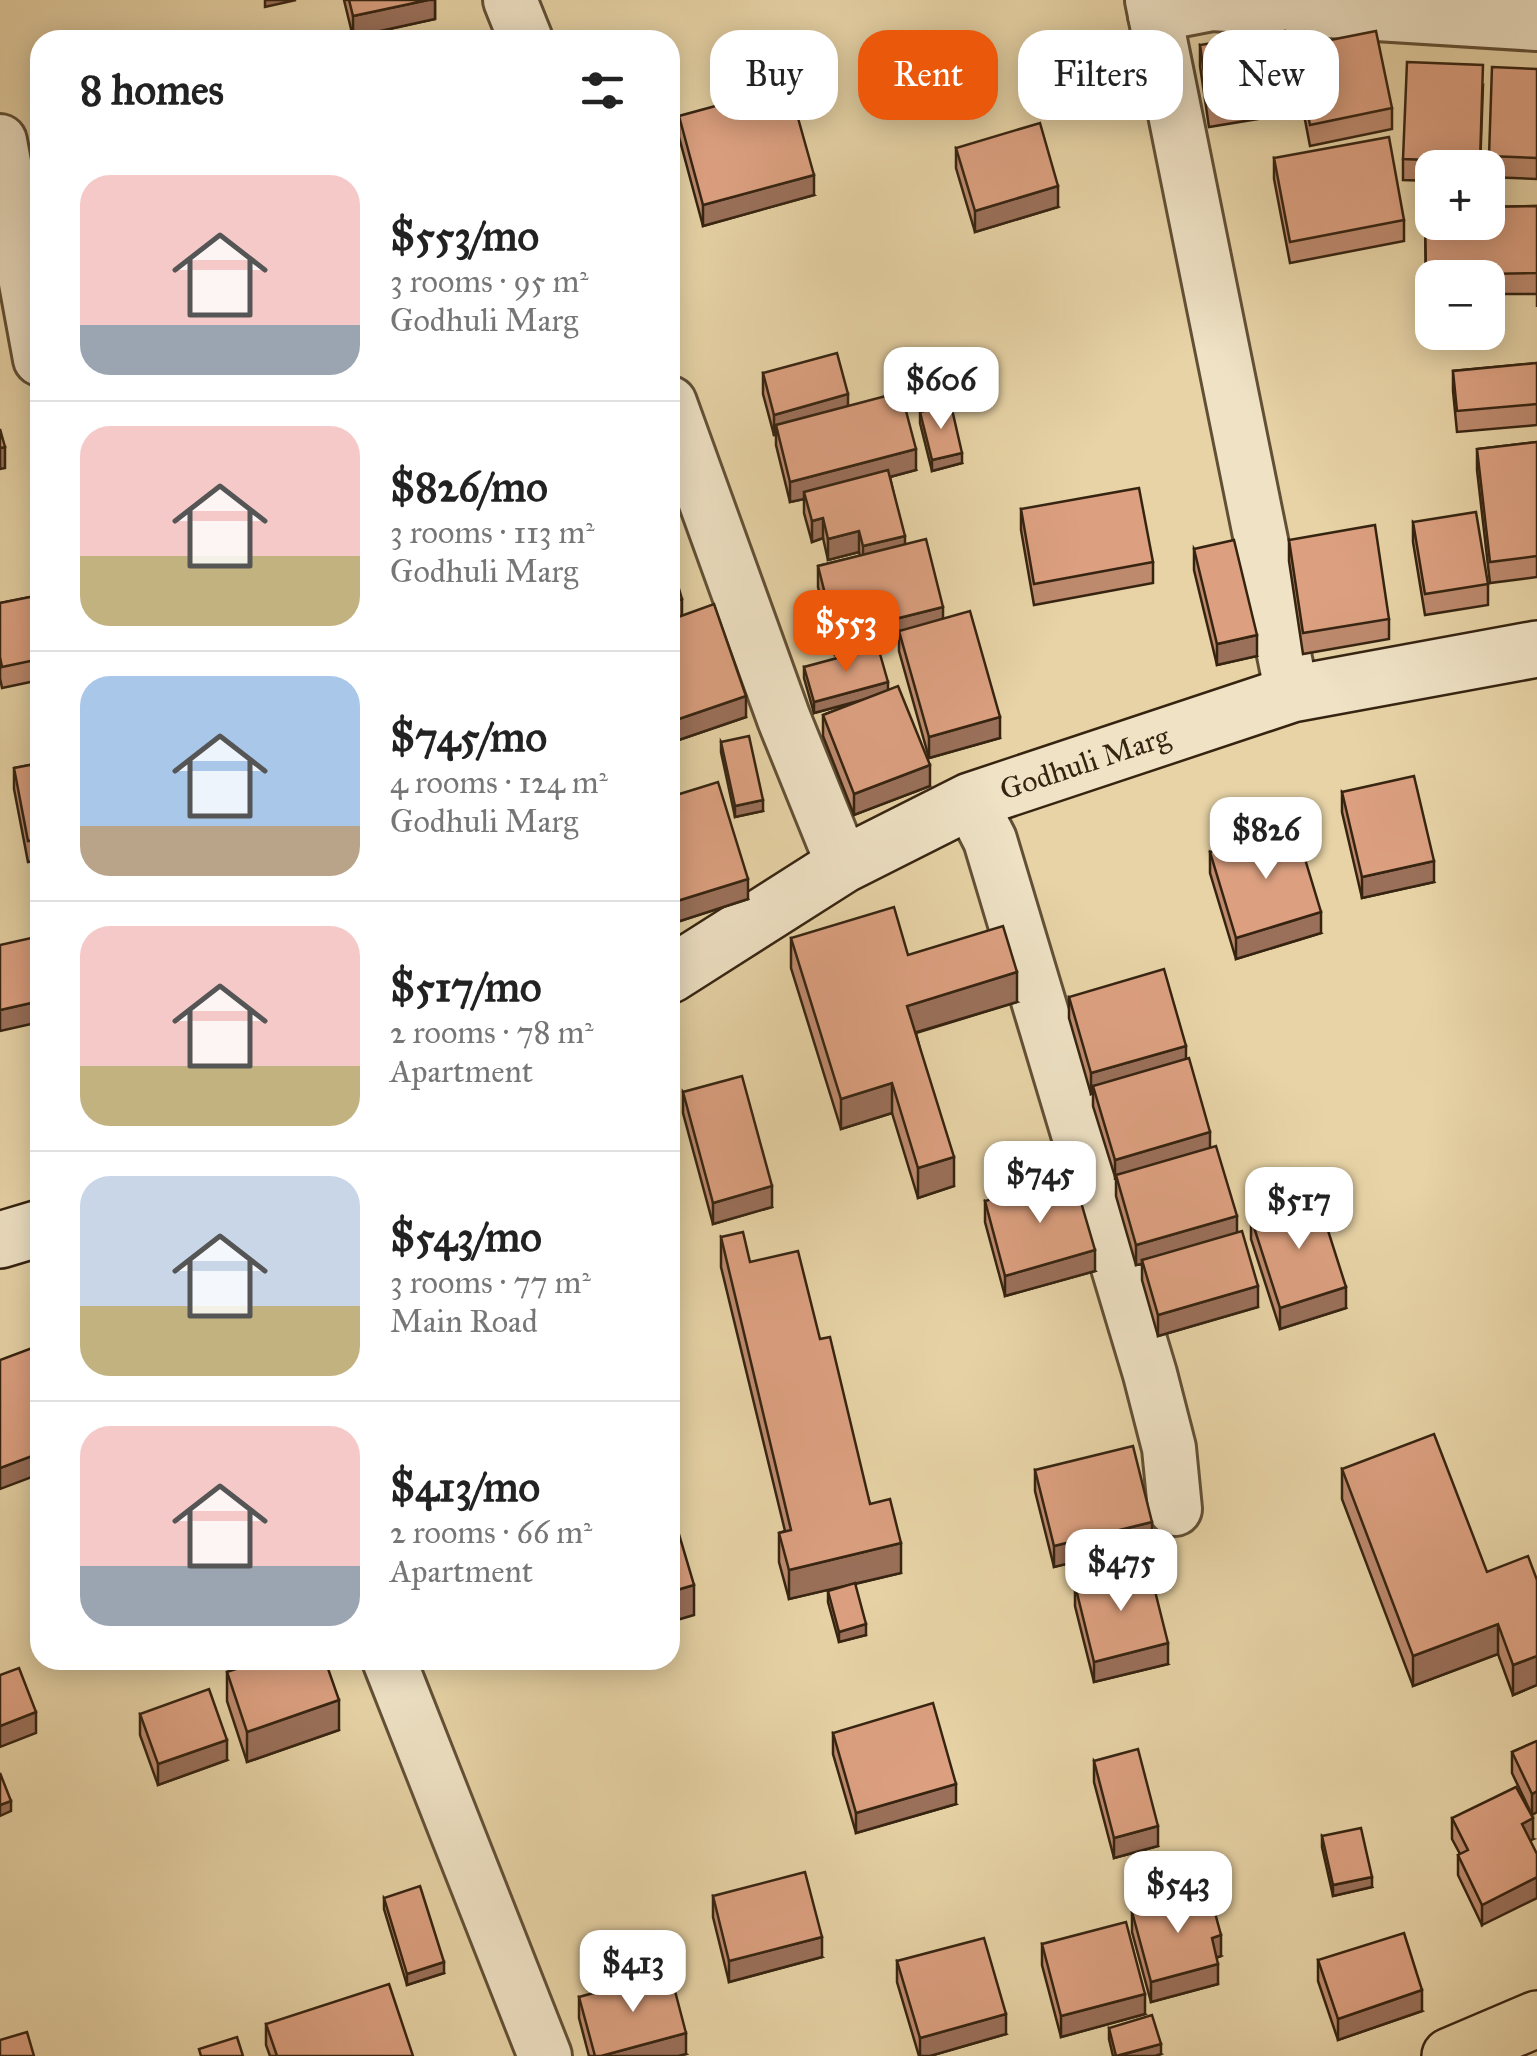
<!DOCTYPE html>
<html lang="en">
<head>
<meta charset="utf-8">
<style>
	:root { --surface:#fff; --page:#f6f6f6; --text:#222; --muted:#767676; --line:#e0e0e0; --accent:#ea580c }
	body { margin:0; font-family:"IM FELL Great Primer",serif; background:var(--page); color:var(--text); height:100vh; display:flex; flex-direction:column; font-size:38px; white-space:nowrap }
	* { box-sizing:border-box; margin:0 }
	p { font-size:32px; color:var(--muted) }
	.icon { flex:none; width:55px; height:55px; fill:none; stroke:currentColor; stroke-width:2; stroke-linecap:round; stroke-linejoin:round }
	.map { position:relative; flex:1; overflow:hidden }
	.panel { position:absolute; left:30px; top:30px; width:650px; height:1640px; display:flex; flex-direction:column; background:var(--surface); border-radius:30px; box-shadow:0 5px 25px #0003 }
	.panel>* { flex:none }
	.hud { position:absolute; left:710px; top:30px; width:675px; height:90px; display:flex; gap:20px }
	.fabs { position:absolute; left:1415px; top:150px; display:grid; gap:20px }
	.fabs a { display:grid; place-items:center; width:90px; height:90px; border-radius:20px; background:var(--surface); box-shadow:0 5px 25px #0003; font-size:50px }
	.price { position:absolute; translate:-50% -85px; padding:0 22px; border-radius:20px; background:#fff; color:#222; font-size:32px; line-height:65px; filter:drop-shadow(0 2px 5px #0008) }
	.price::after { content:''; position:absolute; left:50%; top:60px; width:30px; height:22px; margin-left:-15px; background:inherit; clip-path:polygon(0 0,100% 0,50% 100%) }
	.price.current { background:var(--accent); color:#fff }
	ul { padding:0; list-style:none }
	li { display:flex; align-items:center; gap:30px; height:250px; padding:0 50px }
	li+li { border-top:2px solid var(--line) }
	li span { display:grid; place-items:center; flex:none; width:280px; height:200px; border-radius:30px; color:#555 }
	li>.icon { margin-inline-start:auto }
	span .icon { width:120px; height:120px; fill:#fffc; stroke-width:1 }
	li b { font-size:42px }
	h2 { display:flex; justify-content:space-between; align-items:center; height:120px; padding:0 50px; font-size:42px }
	.tag { padding:0 35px; border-radius:30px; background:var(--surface); box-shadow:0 5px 25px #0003; font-size:35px; line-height:90px }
	.tag.current { background:var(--accent); color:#fff }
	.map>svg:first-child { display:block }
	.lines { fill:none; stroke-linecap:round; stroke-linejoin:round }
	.street-casing { stroke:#625036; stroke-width:58 }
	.secondary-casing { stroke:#362411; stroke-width:60 }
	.primary-casing { stroke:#362411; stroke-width:60 }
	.street { stroke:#efe2c5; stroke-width:52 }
	.secondary { stroke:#efe2c5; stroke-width:55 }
	.primary { stroke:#e7d3a6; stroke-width:55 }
	.wall { fill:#bd8a6e; stroke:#362411; stroke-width:2.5 }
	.shaded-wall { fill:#9a705a; stroke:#362411; stroke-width:2.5 }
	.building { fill:#dca080; stroke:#362411; stroke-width:2.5 }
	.labels { text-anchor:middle; stroke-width:8; stroke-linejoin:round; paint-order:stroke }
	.street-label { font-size:30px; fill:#362411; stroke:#efe2c5 }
</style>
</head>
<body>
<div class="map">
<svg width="1537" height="2056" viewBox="0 0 1537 2056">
	<rect width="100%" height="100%" fill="#e7d3a6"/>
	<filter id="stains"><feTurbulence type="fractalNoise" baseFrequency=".002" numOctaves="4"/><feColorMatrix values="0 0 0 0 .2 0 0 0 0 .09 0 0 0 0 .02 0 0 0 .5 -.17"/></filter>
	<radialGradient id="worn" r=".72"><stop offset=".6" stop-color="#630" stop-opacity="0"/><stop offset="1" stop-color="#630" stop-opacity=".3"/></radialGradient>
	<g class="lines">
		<g class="street-casing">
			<g id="street">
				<path d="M510,0L526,40"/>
				<path d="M1152,0L1292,694"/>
				<path d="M1155,15L1212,4L1537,24"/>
				<path d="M0,141L40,359"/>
				<path d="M670,403L784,719L843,865"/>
				<path d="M970,801L990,840L1150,1374L1169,1448L1175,1509"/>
				<path d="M389,1660L545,2056"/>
			</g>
		</g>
		<g class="secondary-casing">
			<g id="secondary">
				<path id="s1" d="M670,975L843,865L970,801L1292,694L1537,649"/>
				<path d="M0,1240L40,1228"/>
			</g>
		</g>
		<g class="primary-casing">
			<path id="primary" d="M1450,2056L1537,2019"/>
		</g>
		<use href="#street" class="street"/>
		<use href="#secondary" class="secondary"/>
		<use href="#primary" class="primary"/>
	</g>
	<g class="wall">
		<path d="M344,0H435V19L353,37Z"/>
		<path d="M1200,45L1294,93V113L1209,127L1200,66Z"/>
		<path d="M1295,47L1392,108V129L1310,146L1295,68Z"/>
		<path d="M1537,69V179L1489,177V156Z"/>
		<path d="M1483,86L1480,168H1432V181L1403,180V159Z"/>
		<path d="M679,116L814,195L703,226L679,137Z"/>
		<path d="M956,148L1058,207L975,232L956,168Z"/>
		<path d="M1274,158L1404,220V241L1290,263L1274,179Z"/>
		<path d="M1537,206V307V294H1488V278H1432V295L1426,296L1425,208Z"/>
		<path d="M1537,363V425L1457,432L1453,391V371Z"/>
		<path d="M763,373L848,406L916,470L890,477L905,545L943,619L1000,738L929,758L899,651V639L835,655L818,587V566L860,556L859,552L828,560L823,538L812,542L804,513V499L790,502L776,445V435H774L763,394Z"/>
		<path d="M920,412L962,463L932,471L920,423Z"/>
		<path d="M1537,442V577L1490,583L1477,470V449Z"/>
		<path d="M1021,509L1153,562V583L1034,605L1021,530Z"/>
		<path d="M1413,522L1488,584V605L1425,615L1413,542Z"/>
		<path d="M1289,540L1389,619V639L1303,654L1289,561Z"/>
		<path d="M1194,549L1257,656L1217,665L1194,570Z"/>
		<path d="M670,558L682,615L746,717L673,742L670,735Z"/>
		<path d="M40,595V680L2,688L0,678V603Z"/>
		<path d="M804,667L888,690L930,786L854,815L823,736V715L862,700L814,713L804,678Z"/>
		<path d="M721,742L763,811L735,817L721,752Z"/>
		<path d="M40,763V860L28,862L14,789V768Z"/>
		<path d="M1342,792L1434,882L1362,898L1342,812Z"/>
		<path d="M670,797L748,899L674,923L670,910Z"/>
		<path d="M1210,852L1321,933L1236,959L1210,873Z"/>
		<path d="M791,938L908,955L1017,1002L916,1033L954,1186L918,1198L892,1113L841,1129L791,968Z"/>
		<path d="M1069,997L1186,1059L1210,1147L1258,1307L1158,1336L1142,1280V1264L1136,1265L1116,1196V1180L1093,1106V1093L1091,1094L1069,1018Z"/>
		<path d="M683,1092L772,1207L713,1224L683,1113Z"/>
		<path d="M985,1201L1095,1271L1005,1296L985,1222Z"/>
		<path d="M1251,1218L1346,1308L1280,1329L1251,1239Z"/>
		<path d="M721,1237L750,1262L820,1339L870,1504L901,1573L855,1584L866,1635L839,1642L828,1602V1591L851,1584L789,1599L779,1562V1533L785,1531L721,1267Z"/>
		<path d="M1342,1469L1487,1572L1537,1580V1685L1513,1695L1498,1654L1413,1686L1342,1499Z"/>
		<path d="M1035,1470L1152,1543L1054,1567L1035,1491Z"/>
		<path d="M1075,1585L1168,1664L1094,1682L1075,1606Z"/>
		<path d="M242,1660H326L339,1730L247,1762L227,1701V1672L244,1666Z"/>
		<path d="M140,1714L227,1760L158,1785L140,1735Z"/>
		<path d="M833,1733L956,1804L856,1833L833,1754Z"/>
		<path d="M1537,1741L1532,1815L1512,1773V1752Z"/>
		<path d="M1094,1761L1158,1846L1114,1858L1094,1782Z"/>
		<path d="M1452,1818L1533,1839L1530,1840L1482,1925L1458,1875V1855L1460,1854L1452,1839Z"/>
		<path d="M1322,1836L1372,1887L1333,1896L1322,1847Z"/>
		<path d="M713,1896L822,1957L729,1982L713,1917Z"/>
		<path d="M384,1898L444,1973L407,1985L384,1909Z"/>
		<path d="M1132,1912L1221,1956L1216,1958L1218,1984L1151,2002L1132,1932Z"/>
		<path d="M1042,1944L1145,2014L1061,2037L1042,1965Z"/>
		<path d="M1318,1960L1422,2011L1338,2040L1318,1981Z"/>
		<path d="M897,1961L1006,2034L930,2056H919L897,1982Z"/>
		<path d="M579,1997L686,2054L678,2056H589L579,2018Z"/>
		<path d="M266,2024L413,2056H270L266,2045Z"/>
		<path d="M1109,2028L1161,2054L1155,2056H1113L1109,2039Z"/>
	</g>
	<g class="shaded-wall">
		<path d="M265,0H296L265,7Z"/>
		<path d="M428,0H435V19L353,37V16Z"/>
		<path d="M814,175V195L703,226V205Z"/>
		<path d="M1058,186V207L975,232V211Z"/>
		<path d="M848,394V415L776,425V435H774V415Z"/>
		<path d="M5,447V468L0,469V448Z"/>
		<path d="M916,449V470L806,499L804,492V499L790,502V482Z"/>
		<path d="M962,453V463L932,471V460Z"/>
		<path d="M823,518V538L812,542V521Z"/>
		<path d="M859,531V552L828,560V539Z"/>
		<path d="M905,536V556L863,567V546Z"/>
		<path d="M682,599V620L670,623V602Z"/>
		<path d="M943,607V628L899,631V639L835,655V634Z"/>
		<path d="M1257,635V656L1217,665V644Z"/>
		<path d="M888,682V693L814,713V702Z"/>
		<path d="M746,696V717L673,742V721Z"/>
		<path d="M1000,717V738L929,758V737Z"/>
		<path d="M930,765V786L854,815V794Z"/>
		<path d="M763,800V811L735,817V806Z"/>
		<path d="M1434,861V882L1362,898V877Z"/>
		<path d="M748,879V899L674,923V902Z"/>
		<path d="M1321,912V933L1236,959V938Z"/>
		<path d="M1017,972V1002L907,1035V1006Z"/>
		<path d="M40,1001V1022L0,1031V1010Z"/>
		<path d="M1186,1046V1066L1093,1086V1093L1091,1094V1073Z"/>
		<path d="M892,1083V1113L841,1129V1099Z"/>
		<path d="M1210,1132V1153L1116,1175L1115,1180V1160Z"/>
		<path d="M954,1157V1186L918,1198V1168Z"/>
		<path d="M772,1186V1207L713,1224V1203Z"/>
		<path d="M1237,1216V1236L1142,1260V1264L1136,1265V1245Z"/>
		<path d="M1095,1250V1271L1005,1296V1276Z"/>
		<path d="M1258,1286V1307L1158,1336V1315Z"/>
		<path d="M1346,1287V1308L1280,1329V1308Z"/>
		<path d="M40,1453V1474L0,1489V1468Z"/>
		<path d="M1152,1522V1543L1054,1567V1546Z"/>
		<path d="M901,1543V1573L789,1599V1570Z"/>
		<path d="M694,1585V1615L670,1622V1592Z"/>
		<path d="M866,1624V1635L839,1642V1632Z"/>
		<path d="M1498,1624V1654L1413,1686V1656Z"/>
		<path d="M1168,1643V1664L1094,1682V1662Z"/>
		<path d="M1537,1656V1685L1513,1695V1665Z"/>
		<path d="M339,1700V1730L247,1762V1732Z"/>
		<path d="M36,1712V1733L0,1747V1726Z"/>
		<path d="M227,1740V1760L158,1785V1764Z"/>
		<path d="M956,1784V1804L856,1833V1813Z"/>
		<path d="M1537,1791V1812L1532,1815V1794Z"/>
		<path d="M11,1801V1811L0,1816V1805Z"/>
		<path d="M1533,1818V1839L1522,1845V1824Z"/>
		<path d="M1158,1826V1846L1114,1858V1838Z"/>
		<path d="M1372,1877V1887L1333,1896V1885Z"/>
		<path d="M1537,1877V1898L1482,1925V1905Z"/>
		<path d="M1221,1935V1956L1212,1959V1938Z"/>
		<path d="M822,1937V1957L729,1982V1961Z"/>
		<path d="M444,1962V1973L407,1985V1974Z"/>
		<path d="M1218,1964V1984L1151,2002V1982Z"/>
		<path d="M1422,1990V2011L1338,2040V2019Z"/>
		<path d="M1145,1994V2014L1061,2037V2016Z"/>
		<path d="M1006,2014V2034L930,2056H920V2038Z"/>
		<path d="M686,2033V2054L678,2056H601Z"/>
		<path d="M1161,2044V2054L1155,2056H1118Z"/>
	</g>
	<g class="building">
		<path d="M349,0H428L353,16Z"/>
		<path d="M1285,31L1294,93L1209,106L1200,45Z"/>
		<path d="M1376,31L1392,108L1310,125L1295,47Z"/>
		<path d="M1407,62L1483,65L1480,162L1403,159Z"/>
		<path d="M1492,67L1537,69V158L1489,156Z"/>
		<path d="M789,86L814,175L703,205L679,116Z"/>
		<path d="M1040,123L1058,186L975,211L956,148Z"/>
		<path d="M1389,137L1404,220L1290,242L1274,158Z"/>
		<path d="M1537,206V273L1426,275L1425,208H1432V222H1488V207Z"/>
		<path d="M837,353L848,394L774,415L763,373Z"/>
		<path d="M1537,363V404L1457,411L1453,371Z"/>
		<path d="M901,392L916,449L790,482L776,425Z"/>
		<path d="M951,405L962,453L932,460L920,412Z"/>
		<path d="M0,429L5,447L0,448Z"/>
		<path d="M1537,442V556L1490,562L1477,449Z"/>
		<path d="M888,470L905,536L863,546L859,531L828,539L823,518L812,521L804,492Z"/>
		<path d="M1139,488L1153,562L1034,584L1021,509Z"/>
		<path d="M1476,512L1488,584L1425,594L1413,522Z"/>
		<path d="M1375,525L1389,619L1303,633L1289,540Z"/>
		<path d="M926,539L943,607L835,634L818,566Z"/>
		<path d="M1234,540L1257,635L1217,644L1194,549Z"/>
		<path d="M670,558L682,599L670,602Z"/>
		<path d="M40,595V659L2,667L0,657V603Z"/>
		<path d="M714,604L746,696L673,721L670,714V620Z"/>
		<path d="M970,611L1000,717L929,737L899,631Z"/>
		<path d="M878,647L888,682L814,702L804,667Z"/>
		<path d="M898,686L930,765L854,794L823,715Z"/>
		<path d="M749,736L763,800L735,806L721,742Z"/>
		<path d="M40,763V839L28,841L14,768Z"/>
		<path d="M1414,776L1434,861L1362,877L1342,792Z"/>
		<path d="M718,782L748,879L674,902L670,889V797Z"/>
		<path d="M1295,826L1321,912L1236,938L1210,852Z"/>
		<path d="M894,907L908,955L1003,926L1017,972L907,1006L954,1157L918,1168L892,1083L841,1099L791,938Z"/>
		<path d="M40,936V1001L0,1010V945Z"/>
		<path d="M1164,969L1186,1046L1091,1073L1069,997Z"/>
		<path d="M1189,1058L1210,1132L1115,1160L1093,1086Z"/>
		<path d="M742,1076L772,1186L713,1203L683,1092Z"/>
		<path d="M1216,1146L1237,1216L1136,1245L1116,1175Z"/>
		<path d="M1073,1175L1095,1250L1005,1276L985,1201Z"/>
		<path d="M1317,1196L1346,1287L1280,1308L1251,1218Z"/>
		<path d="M1242,1231L1258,1286L1158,1315L1142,1260Z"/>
		<path d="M743,1232L750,1262L798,1251L820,1339L830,1337L870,1504L890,1499L901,1543L789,1570L779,1533L791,1530L721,1237Z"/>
		<path d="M40,1345V1453L0,1468V1360Z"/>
		<path d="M1434,1434L1487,1572L1528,1556L1537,1580V1656L1513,1665L1498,1624L1413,1656L1342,1469Z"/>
		<path d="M1133,1446L1152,1522L1054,1546L1035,1470Z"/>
		<path d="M670,1504L694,1585L670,1592Z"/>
		<path d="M1149,1567L1168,1643L1094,1662L1075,1585Z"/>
		<path d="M855,1583L866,1624L839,1632L828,1591Z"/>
		<path d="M252,1660H325L339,1700L247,1732L227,1672L253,1663Z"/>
		<path d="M19,1668L36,1712L0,1726V1675Z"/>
		<path d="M209,1689L227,1740L158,1764L140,1714Z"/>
		<path d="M933,1703L956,1784L856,1813L833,1733Z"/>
		<path d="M1537,1741V1791L1532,1794L1512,1752Z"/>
		<path d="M1138,1749L1158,1826L1114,1838L1094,1761Z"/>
		<path d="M0,1773L11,1801L0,1805Z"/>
		<path d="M1516,1787L1533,1818L1522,1824L1537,1854V1877L1482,1905L1458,1855L1468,1850L1452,1818Z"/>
		<path d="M1361,1828L1372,1877L1333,1885L1322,1836Z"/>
		<path d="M805,1872L822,1937L729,1961L713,1896Z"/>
		<path d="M420,1886L444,1962L407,1974L384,1898Z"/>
		<path d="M1209,1891L1221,1935L1212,1938L1218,1964L1151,1982L1132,1912Z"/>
		<path d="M1126,1922L1145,1994L1061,2016L1042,1944Z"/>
		<path d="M1404,1933L1422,1990L1338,2019L1318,1960Z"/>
		<path d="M984,1938L1006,2014L920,2038L897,1961Z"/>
		<path d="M670,1972L686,2033L601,2056H595L579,1997Z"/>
		<path d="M389,1984L413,2056H277L266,2024Z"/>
		<path d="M1152,2015L1161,2044L1116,2056L1109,2028Z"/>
		<path d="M27,2032L34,2056H0V2040Z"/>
		<path d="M237,2037L243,2056H201L199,2049Z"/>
	</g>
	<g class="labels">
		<g class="street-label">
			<text dy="10" stroke="none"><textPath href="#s1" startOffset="468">Godhuli Marg</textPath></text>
		</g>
	</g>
	<rect width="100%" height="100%" filter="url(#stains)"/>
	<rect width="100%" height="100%" fill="url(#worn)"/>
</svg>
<div class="fabs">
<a>+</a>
<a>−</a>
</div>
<b class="price" style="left:941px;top:432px">$606</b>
<b class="price current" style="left:846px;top:675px">$553</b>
<b class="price" style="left:1266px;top:882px">$826</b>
<b class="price" style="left:1040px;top:1226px">$745</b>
<b class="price" style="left:1299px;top:1252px">$517</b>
<b class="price" style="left:1121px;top:1614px">$475</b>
<b class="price" style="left:1178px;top:1936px">$543</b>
<b class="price" style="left:633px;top:2015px">$413</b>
<div class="hud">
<a class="tag">Buy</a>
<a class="tag current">Rent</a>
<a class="tag">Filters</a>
<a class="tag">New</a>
</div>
<section class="panel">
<h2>8 homes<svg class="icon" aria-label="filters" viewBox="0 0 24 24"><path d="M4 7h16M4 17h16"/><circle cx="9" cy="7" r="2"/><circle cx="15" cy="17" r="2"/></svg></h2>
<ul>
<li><span style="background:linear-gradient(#f6c9c9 75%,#9aa5b1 0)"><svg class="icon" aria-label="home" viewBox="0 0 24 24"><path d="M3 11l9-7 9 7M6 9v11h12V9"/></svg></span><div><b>$553/mo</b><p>3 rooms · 95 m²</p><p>Godhuli Marg</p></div></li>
<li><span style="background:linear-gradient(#f6c9c9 65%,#c2b280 0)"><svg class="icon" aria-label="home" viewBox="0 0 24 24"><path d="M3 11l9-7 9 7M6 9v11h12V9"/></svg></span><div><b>$826/mo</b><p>3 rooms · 113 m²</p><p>Godhuli Marg</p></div></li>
<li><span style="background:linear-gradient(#a9c7e8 75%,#b9a48a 0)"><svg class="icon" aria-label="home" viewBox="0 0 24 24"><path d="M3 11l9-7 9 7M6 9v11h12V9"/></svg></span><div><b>$745/mo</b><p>4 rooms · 124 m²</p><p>Godhuli Marg</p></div></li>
<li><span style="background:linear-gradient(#f6c9c9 70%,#c2b280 0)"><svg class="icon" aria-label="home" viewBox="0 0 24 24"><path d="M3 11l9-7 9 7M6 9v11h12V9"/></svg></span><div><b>$517/mo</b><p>2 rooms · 78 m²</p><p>Apartment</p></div></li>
<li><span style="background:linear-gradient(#c9d6e8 65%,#c2b280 0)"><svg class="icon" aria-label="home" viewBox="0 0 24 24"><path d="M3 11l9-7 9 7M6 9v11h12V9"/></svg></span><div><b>$543/mo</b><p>3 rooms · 77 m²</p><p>Main Road</p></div></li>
<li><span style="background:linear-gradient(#f6c9c9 70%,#9aa5b1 0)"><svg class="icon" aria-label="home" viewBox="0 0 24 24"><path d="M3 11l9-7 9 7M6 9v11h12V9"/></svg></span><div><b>$413/mo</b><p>2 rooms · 66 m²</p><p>Apartment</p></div></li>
</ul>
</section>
</div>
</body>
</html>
